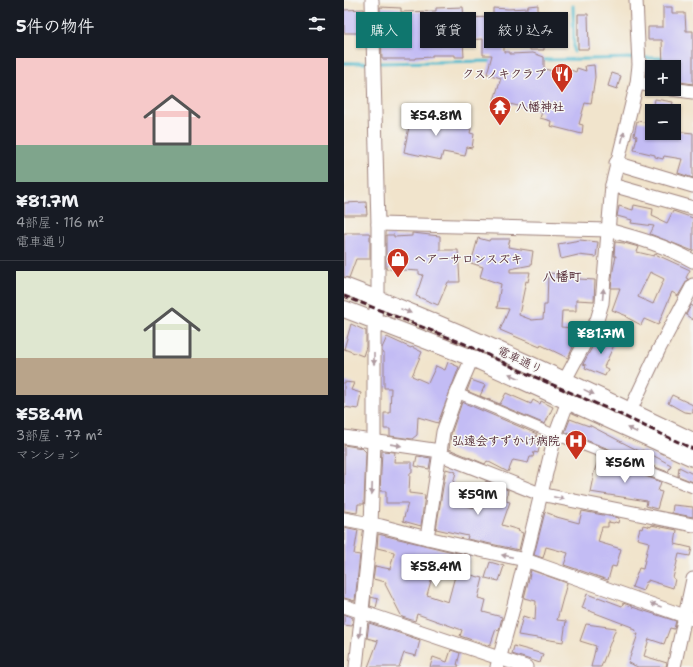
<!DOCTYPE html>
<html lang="ja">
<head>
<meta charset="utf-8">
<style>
	:root { --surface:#171b24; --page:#20242c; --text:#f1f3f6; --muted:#9ea1a6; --line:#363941; --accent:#0f766e }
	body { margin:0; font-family:"Shantell Sans","Klee One",sans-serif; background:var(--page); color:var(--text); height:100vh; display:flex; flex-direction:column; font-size:15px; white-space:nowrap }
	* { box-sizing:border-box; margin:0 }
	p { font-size:13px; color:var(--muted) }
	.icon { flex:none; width:22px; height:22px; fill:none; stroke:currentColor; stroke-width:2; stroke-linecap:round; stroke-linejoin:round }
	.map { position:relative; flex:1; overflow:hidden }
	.panel { display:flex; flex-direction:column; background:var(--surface); width:344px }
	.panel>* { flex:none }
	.guide { position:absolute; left:12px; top:12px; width:277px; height:36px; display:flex; gap:8px }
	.buttons { position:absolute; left:301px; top:60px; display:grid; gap:8px }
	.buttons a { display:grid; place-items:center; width:36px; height:36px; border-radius:0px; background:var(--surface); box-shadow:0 1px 3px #0004; font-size:20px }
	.price { position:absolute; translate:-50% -34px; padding:0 9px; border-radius:4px; background:#fff; color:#222; font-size:13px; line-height:26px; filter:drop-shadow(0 1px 2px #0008) }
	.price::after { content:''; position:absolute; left:50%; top:24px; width:12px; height:9px; margin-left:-6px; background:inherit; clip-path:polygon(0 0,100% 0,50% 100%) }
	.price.selected { background:var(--accent); color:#fff }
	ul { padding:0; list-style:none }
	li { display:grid; align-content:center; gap:8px; height:212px; padding:0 16px }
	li+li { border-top:1px solid var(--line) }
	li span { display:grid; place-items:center; height:124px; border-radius:0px; color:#555 }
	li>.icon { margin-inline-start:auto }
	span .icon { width:72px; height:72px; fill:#fffc; stroke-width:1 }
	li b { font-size:17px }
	h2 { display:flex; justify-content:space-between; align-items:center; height:48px; padding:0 16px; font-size:17px }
	.pill { padding:0 14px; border-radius:0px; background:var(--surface); box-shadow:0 1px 3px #0004; font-size:14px; line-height:36px }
	.pill.selected { background:var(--accent); color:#fff }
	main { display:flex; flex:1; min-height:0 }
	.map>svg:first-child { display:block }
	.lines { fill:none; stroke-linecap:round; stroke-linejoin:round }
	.stream { stroke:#52bbcf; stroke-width:3 }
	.building { fill:#c3bcf4; fill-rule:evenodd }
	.pedestrian-casing { stroke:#9e827c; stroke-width:11 }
	.minor-casing { stroke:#9e827c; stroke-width:15 }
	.tertiary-casing { stroke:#9e827c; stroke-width:18 }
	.pedestrian { stroke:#fff; stroke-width:9 }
	.minor { stroke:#fff; stroke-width:13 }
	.tertiary { stroke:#fff; stroke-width:16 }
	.rail { stroke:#4a1f2b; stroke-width:3; stroke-dasharray:6 3; stroke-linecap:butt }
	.oneway { fill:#ae9aa0 }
	.labels { text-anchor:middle; stroke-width:3; stroke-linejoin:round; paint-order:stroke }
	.poi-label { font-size:12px; font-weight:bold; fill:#4a1f2b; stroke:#f6f6f2; text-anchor:end }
	.street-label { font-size:12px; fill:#4a1f2b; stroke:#f6f6f2 }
	.neighbourhood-label { font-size:13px; font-weight:bold; fill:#4a1f2b; stroke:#f6f6f2 }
</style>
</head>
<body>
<main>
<section class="panel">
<h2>5件の物件<svg class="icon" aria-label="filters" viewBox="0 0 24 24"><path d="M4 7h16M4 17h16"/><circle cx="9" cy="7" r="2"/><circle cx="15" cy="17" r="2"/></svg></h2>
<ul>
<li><span style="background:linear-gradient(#f6c9c9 70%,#7fa58c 0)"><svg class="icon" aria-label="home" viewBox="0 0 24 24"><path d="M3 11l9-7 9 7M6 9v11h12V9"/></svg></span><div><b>¥81.7M</b><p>4部屋 · 116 m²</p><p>電車通り</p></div></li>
<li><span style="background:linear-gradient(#dfe7d0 70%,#b9a48a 0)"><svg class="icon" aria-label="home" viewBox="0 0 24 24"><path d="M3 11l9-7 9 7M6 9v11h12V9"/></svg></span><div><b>¥58.4M</b><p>3部屋 · 77 m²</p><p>マンション</p></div></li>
</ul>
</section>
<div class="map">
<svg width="349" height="667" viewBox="0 0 349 667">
	<rect width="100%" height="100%" fill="#f6f6f2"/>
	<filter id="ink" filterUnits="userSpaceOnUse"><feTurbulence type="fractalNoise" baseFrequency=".025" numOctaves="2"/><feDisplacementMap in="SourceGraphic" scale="8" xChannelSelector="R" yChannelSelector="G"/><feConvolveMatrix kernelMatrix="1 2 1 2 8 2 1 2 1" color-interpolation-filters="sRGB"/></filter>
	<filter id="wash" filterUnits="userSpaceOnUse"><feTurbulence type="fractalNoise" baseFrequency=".012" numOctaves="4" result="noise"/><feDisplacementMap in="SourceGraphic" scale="16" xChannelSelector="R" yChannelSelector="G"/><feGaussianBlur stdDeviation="0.9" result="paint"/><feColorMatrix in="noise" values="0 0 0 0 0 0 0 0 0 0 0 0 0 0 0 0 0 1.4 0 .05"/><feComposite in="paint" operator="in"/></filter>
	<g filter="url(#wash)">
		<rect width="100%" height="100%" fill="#f1e4cc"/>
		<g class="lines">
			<g class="stream">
				<path d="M229,6L230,52"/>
				<path d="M298,58H322"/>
				<path d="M198,60L292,58"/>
				<path d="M0,63H26"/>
				<path d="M34,63L150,61"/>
			</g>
		</g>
		<g id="blocks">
			<g class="building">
				<path d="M194,5V30H204L205,42H200V50H186L185,35H178V28L160,29V52H166V54L189,53L200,57V69L214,72L216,66L232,72L233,68L242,71L241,66L250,65L251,77L247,104L241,103L235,124L239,125L238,134L206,126L207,121L196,118L198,112L150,100L157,78L143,74L148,55H139V39L119,40L120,57H111V55H88V57L71,58V59H38L36,7L57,8V12L92,11V8L119,7L120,18L149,17V8L164,9L184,8V6Z"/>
				<path d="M319,7H328V13H341L342,31H349V84L330,81V67H319L318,40H304V27H319Z"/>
				<path d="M20,9L21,33H0V10Z"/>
				<path d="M234,14H244L245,49H234Z"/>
				<path d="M268,73L277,76L273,89L264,86Z"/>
				<path d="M311,99L329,102L327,111H309Z"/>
				<path d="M68,112L103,119L102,124L127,129L126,133L130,134L128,148L123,147L121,156L99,152L97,160L60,152Z"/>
				<path d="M293,121L308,123V133H330V131L349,133V178L334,173L338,159L320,156L319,159L311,157V155L290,150L293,136L290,135Z"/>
				<path d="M22,202L23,215H0V203Z"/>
				<path d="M290,205L309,209L308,216L323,223L329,211L349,218V251L306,234L310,226L287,223L288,220L273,216L275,206L289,210Z"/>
				<path d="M0,233H25L26,235V259H12L5,278L0,277Z"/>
				<path d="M68,233L96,236V250H114L116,282H104L94,305L72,296L79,275L75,274V271L42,269V235H50V237L68,236Z"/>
				<path d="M134,238L145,241L146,239H166L164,247L189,251L187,265L166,269V272H186L184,282L182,281L175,315L188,320L199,319L200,305H203L204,273L217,274V276L220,277V278L251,280L250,301L232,300V311H218L217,327L228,328L227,346L229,347L224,358L197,345L196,347L156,330L165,309L153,308L157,284L136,277L139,267L127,263Z"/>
				<path d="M236,240L254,242L252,257L234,255L217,259L214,244Z"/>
				<path d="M271,242L280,243L295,247L293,252L310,256L311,254L346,270L342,278L344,279L334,296L328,292L314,325L300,319L297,325L282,317L283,316L268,310L276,288H267L269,270L272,256H270ZM306,272L320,279L309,304L294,297Z"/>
				<path d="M347,305L349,306V320L342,315Z"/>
				<path d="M7,324L22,331V347L19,356L0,349Z"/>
				<path d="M265,331L274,336L260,367L264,369L261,376L241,368L242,365L239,364L251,342L258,345Z"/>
				<path d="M43,337L67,348L68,347L78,352L68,376L84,383L92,366L101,370L104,362L115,367L94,423L74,417L73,435L68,439L46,436V429H40V413H46L47,388H40V353L38,352V348Z"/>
				<path d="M127,380L141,385L136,396L156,404L162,393L187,404L189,400L196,404L197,401L209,407L201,424L123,391Z"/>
				<path d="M0,382L10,383L7,390L17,393L14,409L0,407Z"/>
				<path d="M328,395L349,405V413L340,412L324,403Z"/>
				<path d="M118,402L193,434L191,443L196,444L194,453L190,452L189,457H186L184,463L169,460L164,472L143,461L141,464L105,449L107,434Z"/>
				<path d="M226,419L245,426V425L297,452L298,450L314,458L327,465L324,472L221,432Z"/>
				<path d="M0,445L18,448L22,452L20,504H14L13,513L0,511Z"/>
				<path d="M38,451L51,452L50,462H68V473H66L65,493L81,495L77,526L59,521L64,503H42V491H36Z"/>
				<path d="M73,456L87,458L85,469L71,466Z"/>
				<path d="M255,458L317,482L314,491L318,492L313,509L302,506L303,501L246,492L250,472Z"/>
				<path d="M335,467L349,474V482L334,476Z"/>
				<path d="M102,469L112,472L108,488H110L107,500L119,503V505L135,509L142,481L164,490L162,501L166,502L158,525L175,530L174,531L179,533L175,550L123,539L124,536L92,529Z"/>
				<path d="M329,505L349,507V517L328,513Z"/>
				<path d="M238,511L275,518L274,523L271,522L270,523L264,522V527H258L254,542L277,549L272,567L268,566L264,580L220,565L224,553L202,547L199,558L190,555L201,512L209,515V516L235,523Z"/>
				<path d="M299,525L307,527V525L333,530L331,544L348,548L346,556L335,554L329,578L331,579L329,588L304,580V582H302L299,591L288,587L295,568L299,569L305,542L293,539L296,528L298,529Z"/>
				<path d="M0,527L14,530L10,554L16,555L11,601L0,598Z"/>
				<path d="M34,534L126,556L123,568H125L123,574L139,578L134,598L142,600L139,612L158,617L155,630L152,629L146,646L116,636L118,630L73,614L71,621L58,617L41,584L42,582L29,579L31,566L46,569L50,553V552L33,548ZM90,570L111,576L104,602L83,595Z"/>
				<path d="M146,562L160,566L155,581L141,578Z"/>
				<path d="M187,570L223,583L213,620L222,621L219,642L174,635L179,616L191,620L192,601L180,598Z"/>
				<path d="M243,594L254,598V597L278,606L279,603L288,606V607L332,621L330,629L326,628L320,644L305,639L300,656L323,663L322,667H294L284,663L294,634H291L292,630L288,629V627L238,608Z"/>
				<path d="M27,597L34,599L32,608L26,606Z"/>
				<path d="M0,614L9,618L8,626L0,625Z"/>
				<path d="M25,623L76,640L72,656L60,653L55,667H24L34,641L23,638Z"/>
				<path d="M242,624L272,628L257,667H247L252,646L236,641Z"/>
				<path d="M170,646L199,654L196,663L168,654Z"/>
				<path d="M107,650L116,653L113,665H115L114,667H86L89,657L103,662Z"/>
			</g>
		</g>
	</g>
	<g filter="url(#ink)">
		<use href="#blocks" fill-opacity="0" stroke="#9e827c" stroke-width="1"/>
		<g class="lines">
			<g class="pedestrian-casing">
				<path id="pedestrian" d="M113,393L212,435L349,488"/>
			</g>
			<g class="minor-casing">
				<g id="minor">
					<path d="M293,83L308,86"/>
					<path d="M328,89L349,92"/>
					<path d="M272,163L349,186"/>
					<path d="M268,185L349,208"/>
					<path d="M34,224L264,230C294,238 322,246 349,261"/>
					<path d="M221,380L253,320L258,303L268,185L293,83L295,65L292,0"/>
					<path d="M286,411L315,349L349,285"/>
					<path d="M0,437L96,451L100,456L196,494L349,525"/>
					<path d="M0,519L37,526L83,538L181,560L349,619"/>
					<path d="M83,538L99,432L113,393L128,358"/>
					<path d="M0,606L182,667"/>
					<path d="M12,667L27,525L30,442V320L34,299V224L28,0"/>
					<path d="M153,667L170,605L211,436L224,401"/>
					<path d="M330,667L349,579"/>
				</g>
			</g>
			<g class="tertiary-casing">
				<g id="tertiary">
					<path d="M0,286C119,331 234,386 349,441"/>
					<path d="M0,309L128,358L349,458"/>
				</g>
			</g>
			<use href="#pedestrian" class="pedestrian"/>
			<use href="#minor" class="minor"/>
			<use href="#tertiary" class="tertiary"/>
			<path class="rail" d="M0,296L121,344L177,371L269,411L349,449"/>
		</g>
		<defs><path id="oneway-solid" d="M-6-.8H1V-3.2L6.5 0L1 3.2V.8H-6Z"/></defs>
		<g class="oneway">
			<use href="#oneway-solid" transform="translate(279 137) rotate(-76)"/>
			<use href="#oneway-solid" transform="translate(259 294) rotate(-85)"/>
			<use href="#oneway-solid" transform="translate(62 311) rotate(22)"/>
			<use href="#oneway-solid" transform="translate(30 359) rotate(90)"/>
			<use href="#oneway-solid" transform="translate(170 376) rotate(-156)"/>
			<use href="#oneway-solid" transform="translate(245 392) rotate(26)"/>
			<use href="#oneway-solid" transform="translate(288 430) rotate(-155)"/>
			<use href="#oneway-solid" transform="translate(52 445) rotate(8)"/>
			<use href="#oneway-solid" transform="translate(28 489) rotate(92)"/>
			<use href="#oneway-solid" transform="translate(215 498) rotate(12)"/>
			<use href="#oneway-solid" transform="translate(163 556) rotate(-168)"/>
			<use href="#oneway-solid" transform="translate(312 605) rotate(-161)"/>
			<use href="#oneway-solid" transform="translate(16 632) rotate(96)"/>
		</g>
	</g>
	<defs>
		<g id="restaurant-pin" transform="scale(1.15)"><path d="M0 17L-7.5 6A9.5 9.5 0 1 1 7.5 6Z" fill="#c8321e" stroke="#f6f6f2"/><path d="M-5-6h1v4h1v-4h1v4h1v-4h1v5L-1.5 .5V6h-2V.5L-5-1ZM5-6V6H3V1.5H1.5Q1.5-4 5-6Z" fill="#fff"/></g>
		<g id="temple-pin" transform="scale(1.15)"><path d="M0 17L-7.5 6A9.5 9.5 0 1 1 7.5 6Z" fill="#c8321e" stroke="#f6f6f2"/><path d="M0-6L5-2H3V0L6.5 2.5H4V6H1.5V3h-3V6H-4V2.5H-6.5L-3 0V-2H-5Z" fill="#fff"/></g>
		<g id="shop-pin" transform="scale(1.15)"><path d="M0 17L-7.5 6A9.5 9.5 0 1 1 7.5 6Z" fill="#c8321e" stroke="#f6f6f2"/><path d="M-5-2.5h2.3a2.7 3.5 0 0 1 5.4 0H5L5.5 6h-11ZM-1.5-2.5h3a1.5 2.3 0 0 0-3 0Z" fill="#fff"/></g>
		<g id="hospital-pin" transform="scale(1.15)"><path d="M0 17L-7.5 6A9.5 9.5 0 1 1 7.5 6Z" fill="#c8321e" stroke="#f6f6f2"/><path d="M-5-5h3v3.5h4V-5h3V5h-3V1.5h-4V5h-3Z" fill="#fff"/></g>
	</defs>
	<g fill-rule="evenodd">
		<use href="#restaurant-pin" x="218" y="74"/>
		<use href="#temple-pin" x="156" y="107"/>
		<use href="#shop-pin" x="54" y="259"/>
		<use href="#hospital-pin" x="232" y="441"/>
	</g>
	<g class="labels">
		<g class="poi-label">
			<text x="202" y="78">クスノキクラブ</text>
			<text x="172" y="111" text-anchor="start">八幡神社</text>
			<text x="70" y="263" text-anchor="start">ヘアーサロンスズキ</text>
			<text x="216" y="445">弘遠会すずかけ病院</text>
		</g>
		<g class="street-label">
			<text transform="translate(176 360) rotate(25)" y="4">電車通り</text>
		</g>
		<g class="neighbourhood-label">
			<text x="218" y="281">八幡町</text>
		</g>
	</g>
</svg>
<div class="buttons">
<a>+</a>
<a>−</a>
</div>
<b class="price" style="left:92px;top:137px">¥54.8M</b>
<b class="price selected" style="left:257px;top:355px">¥81.7M</b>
<b class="price" style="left:281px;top:484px">¥56M</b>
<b class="price" style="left:134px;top:516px">¥59M</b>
<b class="price" style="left:92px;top:588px">¥58.4M</b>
<div class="guide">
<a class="pill selected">購入</a>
<a class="pill">賃貸</a>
<a class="pill">絞り込み</a>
</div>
</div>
</main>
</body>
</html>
